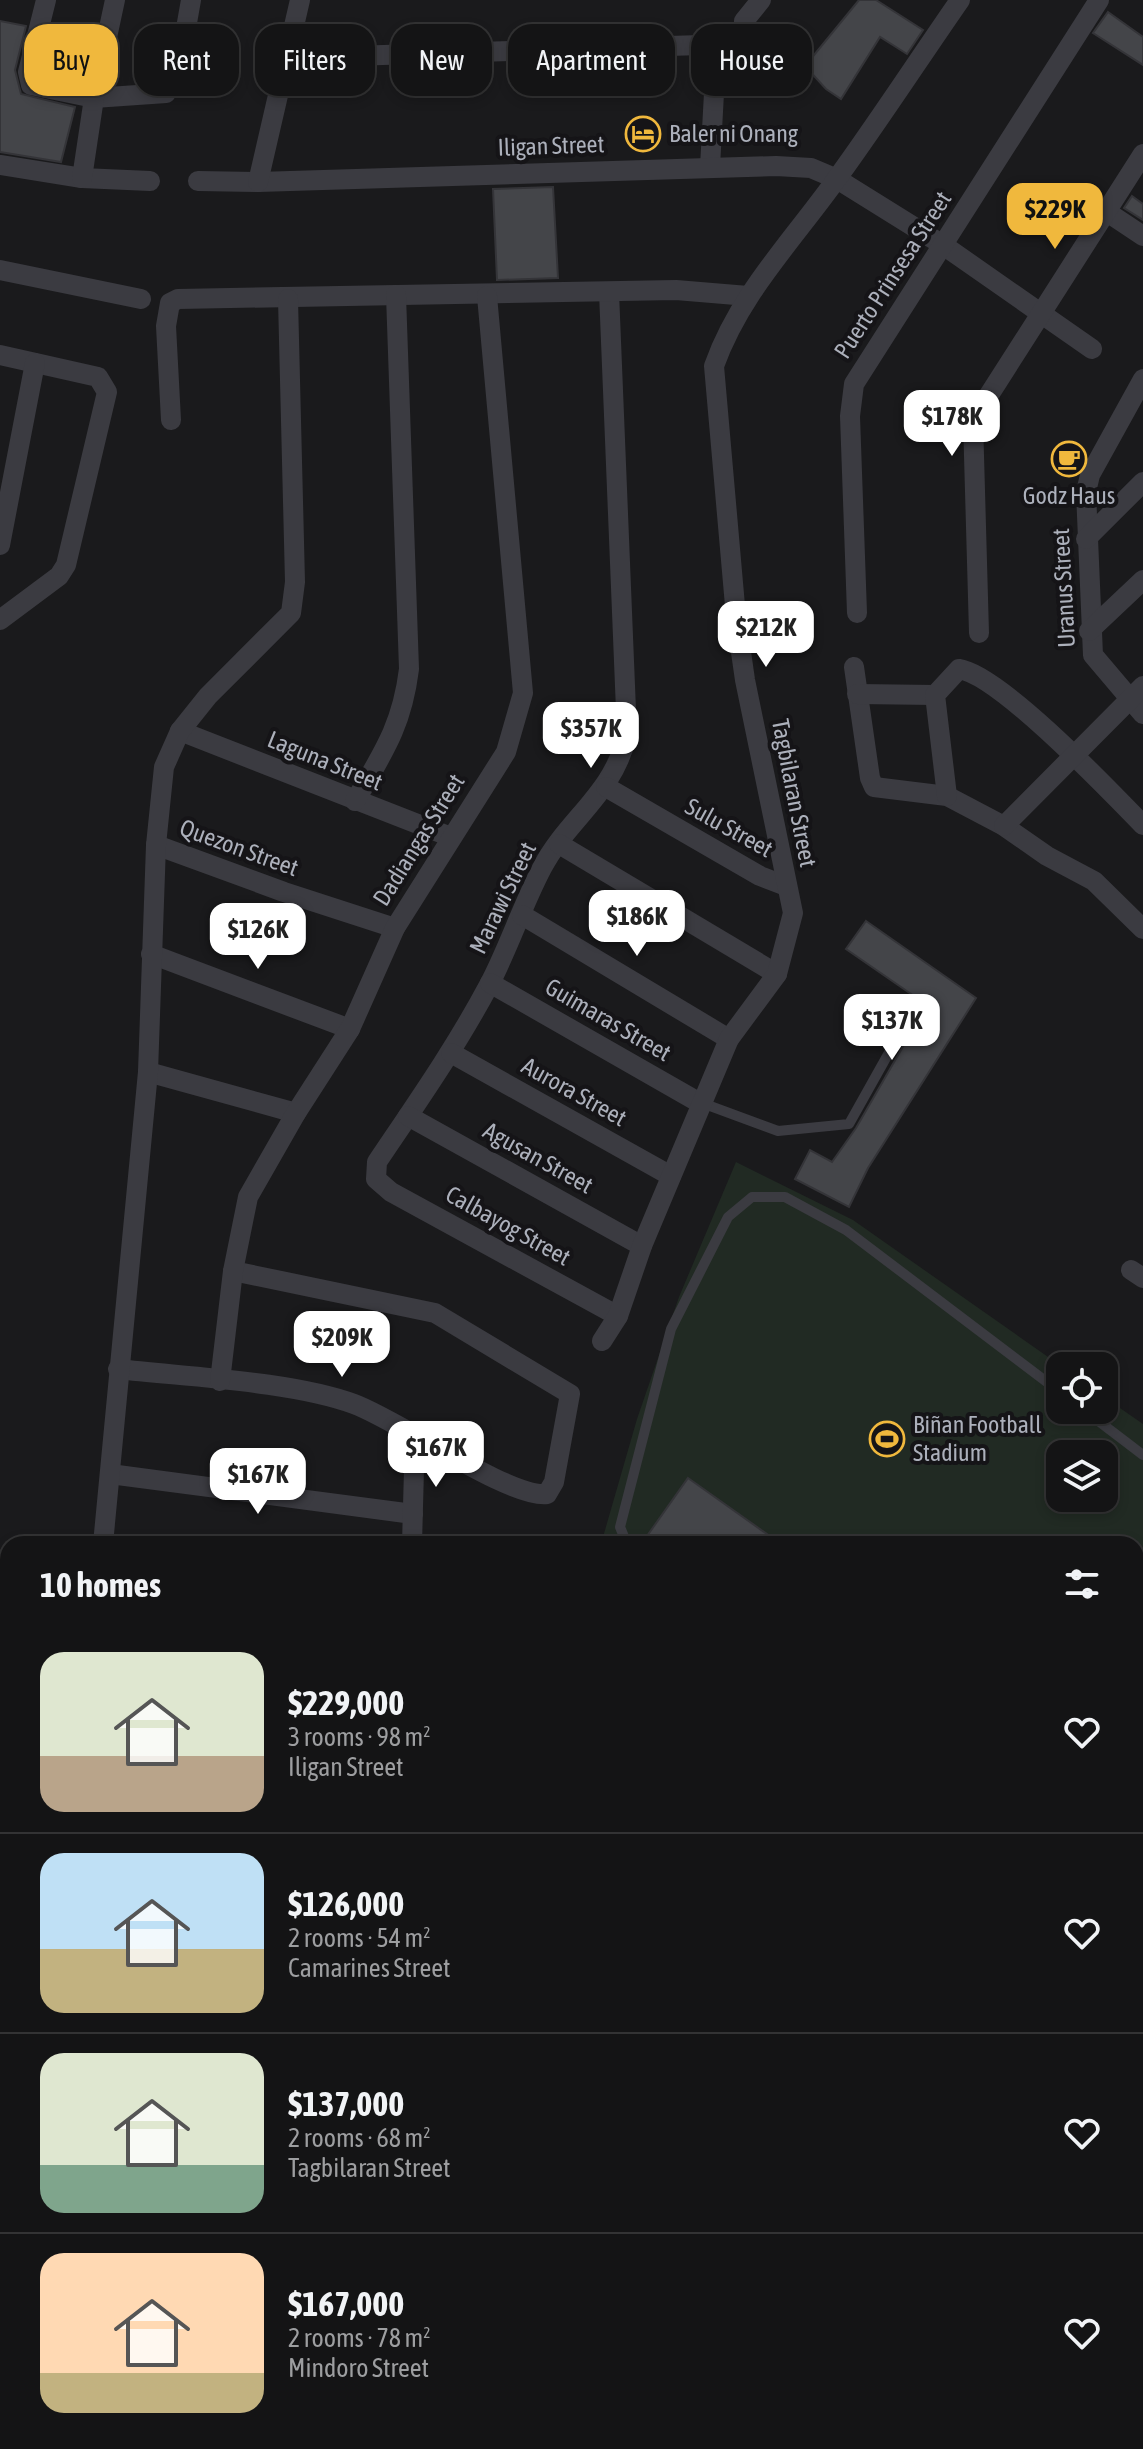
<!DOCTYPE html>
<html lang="en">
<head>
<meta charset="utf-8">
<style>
	:root { --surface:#141415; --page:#1d1d1e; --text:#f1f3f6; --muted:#9d9ea0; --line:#333334; --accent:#f0b83d }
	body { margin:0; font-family:"Asap Condensed",sans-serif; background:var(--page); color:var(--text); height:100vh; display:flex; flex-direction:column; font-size:30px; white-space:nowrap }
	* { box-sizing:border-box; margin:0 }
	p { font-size:26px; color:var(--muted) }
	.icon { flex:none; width:44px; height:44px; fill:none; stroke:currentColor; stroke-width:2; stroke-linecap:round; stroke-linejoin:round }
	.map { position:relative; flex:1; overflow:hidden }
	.side { position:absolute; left:0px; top:1536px; width:1144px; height:914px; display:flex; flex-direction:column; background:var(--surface); border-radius:24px 24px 0 0; box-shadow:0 4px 12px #0003,0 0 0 2px var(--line) }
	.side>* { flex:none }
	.hud { position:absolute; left:24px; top:24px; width:1096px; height:72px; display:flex; gap:16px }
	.tools { position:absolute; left:1046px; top:1352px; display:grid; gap:16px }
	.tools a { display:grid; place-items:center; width:72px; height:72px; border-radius:16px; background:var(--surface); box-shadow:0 4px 12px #0003,0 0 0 2px var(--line); font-size:40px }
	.price { position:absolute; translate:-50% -68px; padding:0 18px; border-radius:16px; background:#fff; color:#222; font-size:26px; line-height:52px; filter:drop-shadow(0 2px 4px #0008) }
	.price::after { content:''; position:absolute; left:50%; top:48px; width:24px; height:18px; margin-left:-12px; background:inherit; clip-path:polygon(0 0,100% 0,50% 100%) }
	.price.selected { background:var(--accent); color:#111 }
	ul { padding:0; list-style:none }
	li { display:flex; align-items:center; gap:24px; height:200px; padding:0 40px }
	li+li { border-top:2px solid var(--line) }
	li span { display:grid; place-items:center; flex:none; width:224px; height:160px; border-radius:24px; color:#555 }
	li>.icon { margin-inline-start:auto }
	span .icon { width:96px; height:96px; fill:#fffc; stroke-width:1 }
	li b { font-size:34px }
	h2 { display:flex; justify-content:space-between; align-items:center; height:96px; padding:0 40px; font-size:34px }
	.pill { padding:0 28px; border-radius:24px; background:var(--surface); box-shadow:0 4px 12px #0003,0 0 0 2px var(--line); font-size:28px; line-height:72px }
	.pill.selected { background:var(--accent); color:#111 }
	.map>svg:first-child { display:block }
	.green { fill:#212a23; fill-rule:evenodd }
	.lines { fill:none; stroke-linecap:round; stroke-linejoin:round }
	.stream { stroke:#2f3840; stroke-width:6 }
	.building { fill:#444549; stroke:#343438; stroke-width:2 }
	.lane { stroke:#3b3b41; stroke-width:10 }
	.street { stroke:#3b3b41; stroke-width:20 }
	.labels { text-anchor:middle; stroke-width:8; stroke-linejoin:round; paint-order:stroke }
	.poi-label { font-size:24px; fill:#acb0bb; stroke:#151417; text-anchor:start }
	.street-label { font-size:24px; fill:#acb0bb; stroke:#151417 }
</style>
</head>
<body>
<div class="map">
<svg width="1143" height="2449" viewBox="0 0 1143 2449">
	<rect width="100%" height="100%" fill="#1a1a1c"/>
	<path class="green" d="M736,1162L853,1220L1061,1366L1060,1410H1104V1397L1143,1424V1690L1136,1693V1544H601L637,1419L679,1297ZM1060,1454H1104V1498H1060Z"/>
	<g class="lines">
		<g class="stream">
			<path d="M1136,1722L1143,1718"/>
			<path d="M0,1800L8,1798"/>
		</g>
	</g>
	<g class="building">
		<path d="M859,0H876L923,30L907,54L880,37L841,99L826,89L805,66Z"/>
		<path d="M1108,12L1143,37V65L1093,33Z"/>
		<path d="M0,21L26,26L15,70L21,94L75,107L61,162L0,152Z"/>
		<path d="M553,187L558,278L497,280L493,189Z"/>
		<path d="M1132,196L1143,204V220L1124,208Z"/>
		<path d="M866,921L976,998L868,1168L849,1207L795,1179L810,1150L832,1162L856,1128L927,1005L846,949Z"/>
		<path d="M688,1478L781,1544H658L647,1536Z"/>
	</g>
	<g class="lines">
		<g class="lane">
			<path d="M702,1103L778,1131L849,1124L910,1015"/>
			<path d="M1084,1410L1143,1455"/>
			<path d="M627,1544L620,1527L671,1329L728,1217L752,1197H785L846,1230L1060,1392"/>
			<path d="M1136,1593L1143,1570"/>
			<path d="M1136,1675L1143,1671"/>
			<path d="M1136,1764L1143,1762"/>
			<path d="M0,1894L8,1970"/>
			<path d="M1136,2048L1143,2047"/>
			<path d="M0,2181L8,2170"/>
			<path d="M0,2426L8,2436"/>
			<path d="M12,2442L18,2449"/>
			<path d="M271,2442L278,2449"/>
			<path d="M192,2449L205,2442"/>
		</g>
		<g class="street">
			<path d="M46,0L28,72L31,85L94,98L166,93L179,68L191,0"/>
			<path d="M744,21L761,0"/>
			<path d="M288,58L701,45L716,56L710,167"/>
			<path d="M0,165L82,178L150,181"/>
			<path d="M82,178L94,98L115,0"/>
			<path d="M198,181L258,182L776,166L811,168L837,179L943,245L1092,349"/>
			<path d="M258,182L300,0"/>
			<path d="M1107,212L1143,236"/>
			<path d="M0,270L141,299"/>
			<path d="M609,292L627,735C613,795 568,818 542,868C522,906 509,947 489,985C456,1047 416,1104 377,1162L376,1179L391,1192L618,1316"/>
			<path d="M0,355L98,377L107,392L66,565L59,576L0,620"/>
			<path d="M1143,379L1090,475L1086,492L1093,655L1143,714"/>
			<path d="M171,420L166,326L170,303L178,299L676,290L748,296"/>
			<path d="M1086,539L1143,482"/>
			<path d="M0,545L35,363"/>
			<path d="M857,613L850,416L854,384L1099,0"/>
			<path d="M1089,631L1143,580"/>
			<path d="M979,633L973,420L1143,154"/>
			<path d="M854,667L870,778L874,787L947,796L1004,826L1047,856L1094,881L1143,929"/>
			<path d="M857,694L935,695"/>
			<path d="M180,731L451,837"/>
			<path d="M606,787L760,876L786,886"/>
			<path d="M947,796L935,695L959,669C1000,675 1110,791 1143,825"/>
			<path d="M355,801C383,753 402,726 409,669L396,295"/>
			<path d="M1004,826L1143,686"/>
			<path d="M559,844L777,974"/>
			<path d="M156,845L284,892L395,928"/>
			<path d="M522,915L729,1039"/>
			<path d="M151,954L350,1029"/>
			<path d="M490,983L700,1103"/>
			<path d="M451,1053L671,1176"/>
			<path d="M148,1072L296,1113"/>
			<path d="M408,1116L642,1246"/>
			<path d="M1131,1270L1143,1278"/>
			<path d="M602,1341L618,1316L642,1246L729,1039L777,974L793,913L745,680L736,617L714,366C740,293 794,239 838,177C880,119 919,59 960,0"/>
			<path d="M118,1369C187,1377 291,1381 354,1404C398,1420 511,1499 547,1494L554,1482L570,1394L435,1313L233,1271"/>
			<path d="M220,1381L233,1271L248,1197L296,1113L350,1029L395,928L506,752L523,693L487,296"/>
			<path d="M110,1474L413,1514"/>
			<path d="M103,1544L148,1072L156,845L164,767L180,731L208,696L291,613L295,582L288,299"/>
			<path d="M412,1544L415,1432"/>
			<path d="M1136,2124L1143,2123"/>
			<path d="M1136,2222L1143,2241"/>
		</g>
	</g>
	<defs>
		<g id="hotel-ring" transform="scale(1.8)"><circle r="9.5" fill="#151417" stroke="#f0b83d" stroke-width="1.5"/><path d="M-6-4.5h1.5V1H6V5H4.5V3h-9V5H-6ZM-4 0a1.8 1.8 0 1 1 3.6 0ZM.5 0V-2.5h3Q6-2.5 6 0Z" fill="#f0b83d"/></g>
		<g id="cafe-ring" transform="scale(1.8)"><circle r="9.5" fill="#151417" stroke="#f0b83d" stroke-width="1.5"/><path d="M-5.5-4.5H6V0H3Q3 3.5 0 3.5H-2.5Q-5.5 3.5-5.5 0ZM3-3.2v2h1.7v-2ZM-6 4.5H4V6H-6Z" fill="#f0b83d"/></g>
		<g id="stadium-ring" transform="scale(1.8)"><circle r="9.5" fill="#151417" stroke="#f0b83d" stroke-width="1.5"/><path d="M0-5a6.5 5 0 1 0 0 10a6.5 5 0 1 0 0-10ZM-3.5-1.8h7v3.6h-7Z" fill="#f0b83d"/></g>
	</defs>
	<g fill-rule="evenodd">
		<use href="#hotel-ring" x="643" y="134"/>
		<use href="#cafe-ring" x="1069" y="459"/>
		<use href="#stadium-ring" x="887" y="1439"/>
	</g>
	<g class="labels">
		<g class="poi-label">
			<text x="669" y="142">Baler ni Onang</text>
			<text x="1069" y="504" text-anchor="middle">Godz Haus</text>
			<text x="913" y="1433">Biñan Football<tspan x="913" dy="28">Stadium</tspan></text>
		</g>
		<g class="street-label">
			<text transform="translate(551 146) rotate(-2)" y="8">Iligan Street</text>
			<text transform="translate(893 275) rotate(-57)" y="8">Puerto Prinsesa Street</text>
			<text transform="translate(1064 588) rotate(-93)" y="8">Uranus Street</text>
			<text transform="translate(325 761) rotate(22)" y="8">Laguna Street</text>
			<text transform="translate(794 793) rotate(79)" y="8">Tagbilaran Street</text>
			<text transform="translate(729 828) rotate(29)" y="8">Sulu Street</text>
			<text transform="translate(419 840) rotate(-58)" y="8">Dadiangas Street</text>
			<text transform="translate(239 848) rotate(20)" y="8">Quezon Street</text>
			<text transform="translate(503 898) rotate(-64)" y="8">Marawi Street</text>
			<text transform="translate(608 1020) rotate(30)" y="8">Guimaras Street</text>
			<text transform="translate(574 1092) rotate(29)" y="8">Aurora Street</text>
			<text transform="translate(538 1158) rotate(29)" y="8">Agusan Street</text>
			<text transform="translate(508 1226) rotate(29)" y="8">Calbayog Street</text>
		</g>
	</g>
</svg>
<div class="tools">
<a><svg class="icon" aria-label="locate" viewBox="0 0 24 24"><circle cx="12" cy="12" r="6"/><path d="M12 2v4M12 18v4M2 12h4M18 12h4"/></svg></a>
<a><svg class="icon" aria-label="layers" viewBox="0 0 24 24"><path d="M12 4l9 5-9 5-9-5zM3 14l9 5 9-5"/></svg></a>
</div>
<b class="price selected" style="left:1055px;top:251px">$229K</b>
<b class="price" style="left:952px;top:458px">$178K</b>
<b class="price" style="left:766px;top:669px">$212K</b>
<b class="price" style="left:591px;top:770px">$357K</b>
<b class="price" style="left:637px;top:958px">$186K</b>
<b class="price" style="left:258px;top:971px">$126K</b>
<b class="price" style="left:892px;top:1062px">$137K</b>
<b class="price" style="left:342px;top:1379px">$209K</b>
<b class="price" style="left:436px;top:1489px">$167K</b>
<b class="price" style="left:258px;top:1516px">$167K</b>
<div class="hud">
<a class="pill selected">Buy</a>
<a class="pill">Rent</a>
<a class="pill">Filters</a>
<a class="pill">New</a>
<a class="pill">Apartment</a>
<a class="pill">House</a>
</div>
<section class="side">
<h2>10 homes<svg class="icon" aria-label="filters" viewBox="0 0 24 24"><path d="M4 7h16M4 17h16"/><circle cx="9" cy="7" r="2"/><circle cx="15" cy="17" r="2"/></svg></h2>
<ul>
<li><span style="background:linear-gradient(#dfe7d0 65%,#b9a48a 0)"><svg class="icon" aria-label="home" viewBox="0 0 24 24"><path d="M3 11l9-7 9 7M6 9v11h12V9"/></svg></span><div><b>$229,000</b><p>3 rooms · 98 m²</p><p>Iligan Street</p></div><svg class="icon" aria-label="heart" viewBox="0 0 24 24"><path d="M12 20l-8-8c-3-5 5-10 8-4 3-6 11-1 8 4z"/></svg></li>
<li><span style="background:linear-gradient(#bfe0f5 60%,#c2b280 0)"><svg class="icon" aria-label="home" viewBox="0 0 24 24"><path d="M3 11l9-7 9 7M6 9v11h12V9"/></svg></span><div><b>$126,000</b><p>2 rooms · 54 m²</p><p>Camarines Street</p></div><svg class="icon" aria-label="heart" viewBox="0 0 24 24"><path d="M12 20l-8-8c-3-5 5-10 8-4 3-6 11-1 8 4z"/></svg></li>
<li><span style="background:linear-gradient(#dfe7d0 70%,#7fa58c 0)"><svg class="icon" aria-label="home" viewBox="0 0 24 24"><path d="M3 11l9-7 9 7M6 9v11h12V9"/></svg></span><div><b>$137,000</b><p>2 rooms · 68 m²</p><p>Tagbilaran Street</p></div><svg class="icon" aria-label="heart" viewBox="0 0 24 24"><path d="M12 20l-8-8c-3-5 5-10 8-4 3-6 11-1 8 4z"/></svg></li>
<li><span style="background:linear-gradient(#ffd9b3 75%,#c2b280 0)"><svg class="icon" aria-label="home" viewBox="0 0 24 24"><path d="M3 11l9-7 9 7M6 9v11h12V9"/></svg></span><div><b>$167,000</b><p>2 rooms · 78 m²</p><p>Mindoro Street</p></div><svg class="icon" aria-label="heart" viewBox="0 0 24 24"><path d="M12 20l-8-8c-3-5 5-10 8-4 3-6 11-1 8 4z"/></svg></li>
</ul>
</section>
</div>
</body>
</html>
